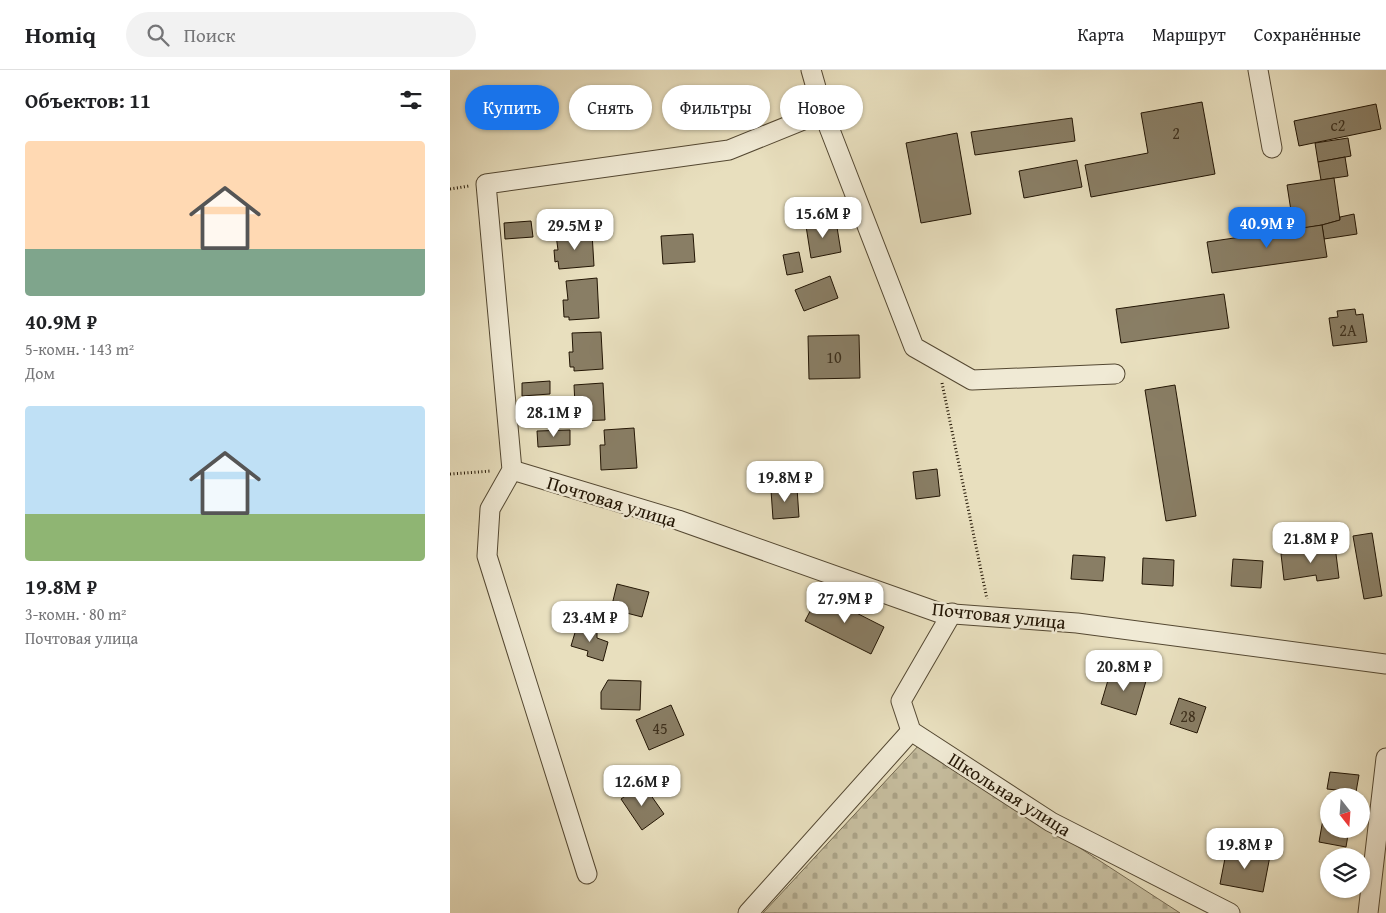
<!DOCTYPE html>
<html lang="ru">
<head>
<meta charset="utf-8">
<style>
	:root { --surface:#fff; --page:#f2f2f2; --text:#202124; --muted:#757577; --line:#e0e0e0; --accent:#1a73e8 }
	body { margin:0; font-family:"Gentium Book Plus",serif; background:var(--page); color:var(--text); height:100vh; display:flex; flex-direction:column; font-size:19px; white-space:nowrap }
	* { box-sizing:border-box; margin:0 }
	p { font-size:16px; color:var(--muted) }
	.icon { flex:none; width:28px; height:28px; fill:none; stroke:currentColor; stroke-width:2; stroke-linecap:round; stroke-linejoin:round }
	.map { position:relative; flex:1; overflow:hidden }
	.side { display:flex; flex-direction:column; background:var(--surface); width:450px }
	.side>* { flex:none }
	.banner { position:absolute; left:15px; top:15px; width:475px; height:45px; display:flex; gap:10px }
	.needle { width:32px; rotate:163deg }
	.fabs { position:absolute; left:870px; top:718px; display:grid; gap:10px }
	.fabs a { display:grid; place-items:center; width:50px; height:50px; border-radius:50%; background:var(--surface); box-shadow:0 1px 4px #0004; font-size:25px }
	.price { position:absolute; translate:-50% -42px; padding:0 11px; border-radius:10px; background:#fff; color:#222; font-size:16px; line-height:32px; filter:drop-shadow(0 1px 2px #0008) }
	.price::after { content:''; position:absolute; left:50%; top:30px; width:15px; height:11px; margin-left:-8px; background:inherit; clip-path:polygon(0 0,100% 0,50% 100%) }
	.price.current { background:var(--accent); color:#fff }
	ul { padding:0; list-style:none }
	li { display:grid; align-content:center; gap:10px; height:265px; padding:0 25px }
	li span { display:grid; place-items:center; height:155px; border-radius:5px; color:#555 }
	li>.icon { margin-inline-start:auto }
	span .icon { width:90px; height:90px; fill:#fffc; stroke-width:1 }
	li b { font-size:21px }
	h2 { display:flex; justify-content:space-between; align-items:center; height:60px; padding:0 25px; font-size:21px }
	.pill { padding:0 18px; border-radius:22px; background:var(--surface); box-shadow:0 1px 4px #0004; font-size:18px; line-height:45px }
	.pill.current { background:var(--accent); color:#fff }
	header { display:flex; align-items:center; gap:30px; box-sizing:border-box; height:70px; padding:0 25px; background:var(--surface); border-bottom:1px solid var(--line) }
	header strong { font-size:24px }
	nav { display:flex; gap:28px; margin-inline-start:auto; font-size:18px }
	.search { width:350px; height:45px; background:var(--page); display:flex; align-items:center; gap:12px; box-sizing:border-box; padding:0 18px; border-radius:28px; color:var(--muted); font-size:19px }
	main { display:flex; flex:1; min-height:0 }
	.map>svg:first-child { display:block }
	.cemetery { fill:url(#cemetery-stones); stroke:#746951 }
	.building { fill:#897e65; stroke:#221504 }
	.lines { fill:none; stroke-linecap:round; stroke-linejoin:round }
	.minor-casing { stroke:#544832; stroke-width:21 }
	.path { stroke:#221504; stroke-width:3; stroke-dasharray:1 2.5; stroke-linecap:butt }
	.minor { stroke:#f0ead5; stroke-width:19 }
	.labels { text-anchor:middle; stroke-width:5; stroke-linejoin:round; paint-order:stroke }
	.number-label { font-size:16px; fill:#3c2f1c }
	.street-label { font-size:19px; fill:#221504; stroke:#f0ead5 }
</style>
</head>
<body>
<header>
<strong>Homiq</strong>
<div class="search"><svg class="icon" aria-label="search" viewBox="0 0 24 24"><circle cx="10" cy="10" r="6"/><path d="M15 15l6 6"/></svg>Поиск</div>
<nav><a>Карта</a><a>Маршрут</a><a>Сохранённые</a></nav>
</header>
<main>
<section class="side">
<h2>Объектов: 11<svg class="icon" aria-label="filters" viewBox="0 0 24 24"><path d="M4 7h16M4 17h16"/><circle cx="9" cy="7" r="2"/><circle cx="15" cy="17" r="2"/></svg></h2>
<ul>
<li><span style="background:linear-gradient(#ffd9b3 70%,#7fa58c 0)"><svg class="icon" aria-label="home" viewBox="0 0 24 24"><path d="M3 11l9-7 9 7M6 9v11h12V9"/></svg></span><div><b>40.9M ₽</b><p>5-комн. · 143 m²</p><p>Дом</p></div></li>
<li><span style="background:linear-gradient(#bfe0f5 70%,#8fb573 0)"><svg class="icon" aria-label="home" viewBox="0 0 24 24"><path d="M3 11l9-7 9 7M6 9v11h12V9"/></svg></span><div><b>19.8M ₽</b><p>3-комн. · 80 m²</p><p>Почтовая улица</p></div></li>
</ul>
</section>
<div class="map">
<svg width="936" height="843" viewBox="0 0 936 843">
	<defs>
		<pattern id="cemetery-stones" width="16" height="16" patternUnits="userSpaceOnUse" patternTransform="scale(1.25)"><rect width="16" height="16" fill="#c6bd9e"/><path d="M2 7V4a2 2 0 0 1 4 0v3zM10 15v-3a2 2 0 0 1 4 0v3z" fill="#aaa286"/></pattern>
	</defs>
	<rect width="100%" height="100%" fill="#e8dfbe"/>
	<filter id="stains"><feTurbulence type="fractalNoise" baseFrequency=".004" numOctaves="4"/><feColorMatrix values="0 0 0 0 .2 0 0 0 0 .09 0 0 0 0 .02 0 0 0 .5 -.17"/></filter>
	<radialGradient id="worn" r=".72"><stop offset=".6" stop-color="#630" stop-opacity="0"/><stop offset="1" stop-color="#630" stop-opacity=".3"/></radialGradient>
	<path class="cemetery" d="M470,674L730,843H313Z"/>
	<g class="building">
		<path d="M752,32L765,104L641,127L635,95L698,83L691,43Z"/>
		<path d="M926,34L931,59L849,76L844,51Z"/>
		<path d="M622,48L625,71L525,85L521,62Z"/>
		<path d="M507,63L521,144L471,153L456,73Z"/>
		<path d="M898,68L901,86L868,92L865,73Z"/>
		<path d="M895,87L898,106L871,110L868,92Z"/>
		<path d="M627,90L632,117L574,128L569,101Z"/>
		<path d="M884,108L890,150L872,155L844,160L837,115Z"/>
		<path d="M904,144L907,164L874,169L872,155L890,150V147Z"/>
		<path d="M81,151L83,167L55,169L54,153Z"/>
		<path d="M386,151L391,182L361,188L356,156Z"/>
		<path d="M872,155L877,187L762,203L757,172Z"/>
		<path d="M142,163L144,196L109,199L108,191L105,192L104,180H108L106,165Z"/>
		<path d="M243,164L245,192L213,194L211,166Z"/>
		<path d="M349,182L353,202L337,205L333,185Z"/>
		<path d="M380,206L388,228L354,241L345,220Z"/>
		<path d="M147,208L149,248L119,250V247H114L113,230H118L116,211Z"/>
		<path d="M774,224L779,258L671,273L666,239Z"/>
		<path d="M905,239L906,245L913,244L917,272L883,276L879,248L888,247L887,241Z"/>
		<path d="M151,262L153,299L124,301V297H120L119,282H123L122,263Z"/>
		<path d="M409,265L410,308L359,309L358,266Z"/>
		<path d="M100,311V324L72,326V313Z"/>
		<path d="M153,313L155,350L126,351V348H122L121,335H125L124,315Z"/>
		<path d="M725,315L746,446L716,451L695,320Z"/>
		<path d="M184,358L187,398L151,400L150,375H155L154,360Z"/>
		<path d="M120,360V375L88,377L87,361Z"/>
		<path d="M487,399L490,426L466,429L463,402Z"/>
		<path d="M347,418L349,447L323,449L321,420Z"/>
		<path d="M922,463L932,526L914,529L903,466Z"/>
		<path d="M885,476L889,508L867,511L866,505L834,510L831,484Z"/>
		<path d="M623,485L655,487L653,511L621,509Z"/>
		<path d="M693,488L724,490L723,516L692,514Z"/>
		<path d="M783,489L813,491L811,518L781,516Z"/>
		<path d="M167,514L199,522L192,547L161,539Z"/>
		<path d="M369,524L434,557L421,584L355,551Z"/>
		<path d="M127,556L147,562V568L158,572L153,591L137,586L138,581L121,576Z"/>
		<path d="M661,600L696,611L686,645L651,634Z"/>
		<path d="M158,610L191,611L190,640L151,639V622Z"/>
		<path d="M729,628L756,637L747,663L720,654Z"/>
		<path d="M221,635L234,665L199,680L186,650Z"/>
		<path d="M880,702L909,705L906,722L877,719Z"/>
		<path d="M193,714L214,744L192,760L171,729Z"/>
		<path d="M873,749L879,750V759H899L896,777L869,772Z"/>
		<path d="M777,778L820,786L813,822L770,814Z"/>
	</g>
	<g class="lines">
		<g class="minor-casing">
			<g id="minor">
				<path d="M361,0L373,42L464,277L522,310L665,304"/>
				<path d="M808,0L822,78"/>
				<path d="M62,400L228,450L490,543L627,553L936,594"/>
				<path d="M502,543L451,631L461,661L601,752L780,843"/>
				<path d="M137,804L37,486L40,439L62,400L36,114L279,80L373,42"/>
				<path d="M298,843L461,661"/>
				<path d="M918,843L936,688"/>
			</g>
		</g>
		<g class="path">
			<path d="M0,119L19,116"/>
			<path d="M492,313L537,529"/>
			<path d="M0,404L41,401"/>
		</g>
		<use href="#minor" class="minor"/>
	</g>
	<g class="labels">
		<g class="number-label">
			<text x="888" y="61">с2</text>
			<text x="726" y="69">2</text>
			<text x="898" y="266">2А</text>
			<text x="384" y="293">10</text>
			<text x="738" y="652">28</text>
			<text x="210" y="664">45</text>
		</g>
		<g class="street-label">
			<text transform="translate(162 431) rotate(17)" y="7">Почтовая улица</text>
			<text transform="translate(549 545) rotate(6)" y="7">Почтовая улица</text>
			<text transform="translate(560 724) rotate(32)" y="7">Школьная улица</text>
		</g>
	</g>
	<rect width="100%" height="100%" filter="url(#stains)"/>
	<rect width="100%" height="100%" fill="url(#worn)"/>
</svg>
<div class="fabs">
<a><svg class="needle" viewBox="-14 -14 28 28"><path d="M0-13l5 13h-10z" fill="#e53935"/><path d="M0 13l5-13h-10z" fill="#757577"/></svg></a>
<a><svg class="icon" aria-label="layers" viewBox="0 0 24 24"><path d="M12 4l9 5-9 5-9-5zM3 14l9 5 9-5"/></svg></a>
</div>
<b class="price" style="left:373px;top:169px">15.6M ₽</b>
<b class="price current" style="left:817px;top:179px">40.9M ₽</b>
<b class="price" style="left:125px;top:181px">29.5M ₽</b>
<b class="price" style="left:104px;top:368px">28.1M ₽</b>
<b class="price" style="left:335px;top:433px">19.8M ₽</b>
<b class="price" style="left:861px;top:494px">21.8M ₽</b>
<b class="price" style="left:395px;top:554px">27.9M ₽</b>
<b class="price" style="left:140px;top:573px">23.4M ₽</b>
<b class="price" style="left:674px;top:622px">20.8M ₽</b>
<b class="price" style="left:192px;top:737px">12.6M ₽</b>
<b class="price" style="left:795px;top:800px">19.8M ₽</b>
<div class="banner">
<a class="pill current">Купить</a>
<a class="pill">Снять</a>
<a class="pill">Фильтры</a>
<a class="pill">Новое</a>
</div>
</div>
</main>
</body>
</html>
